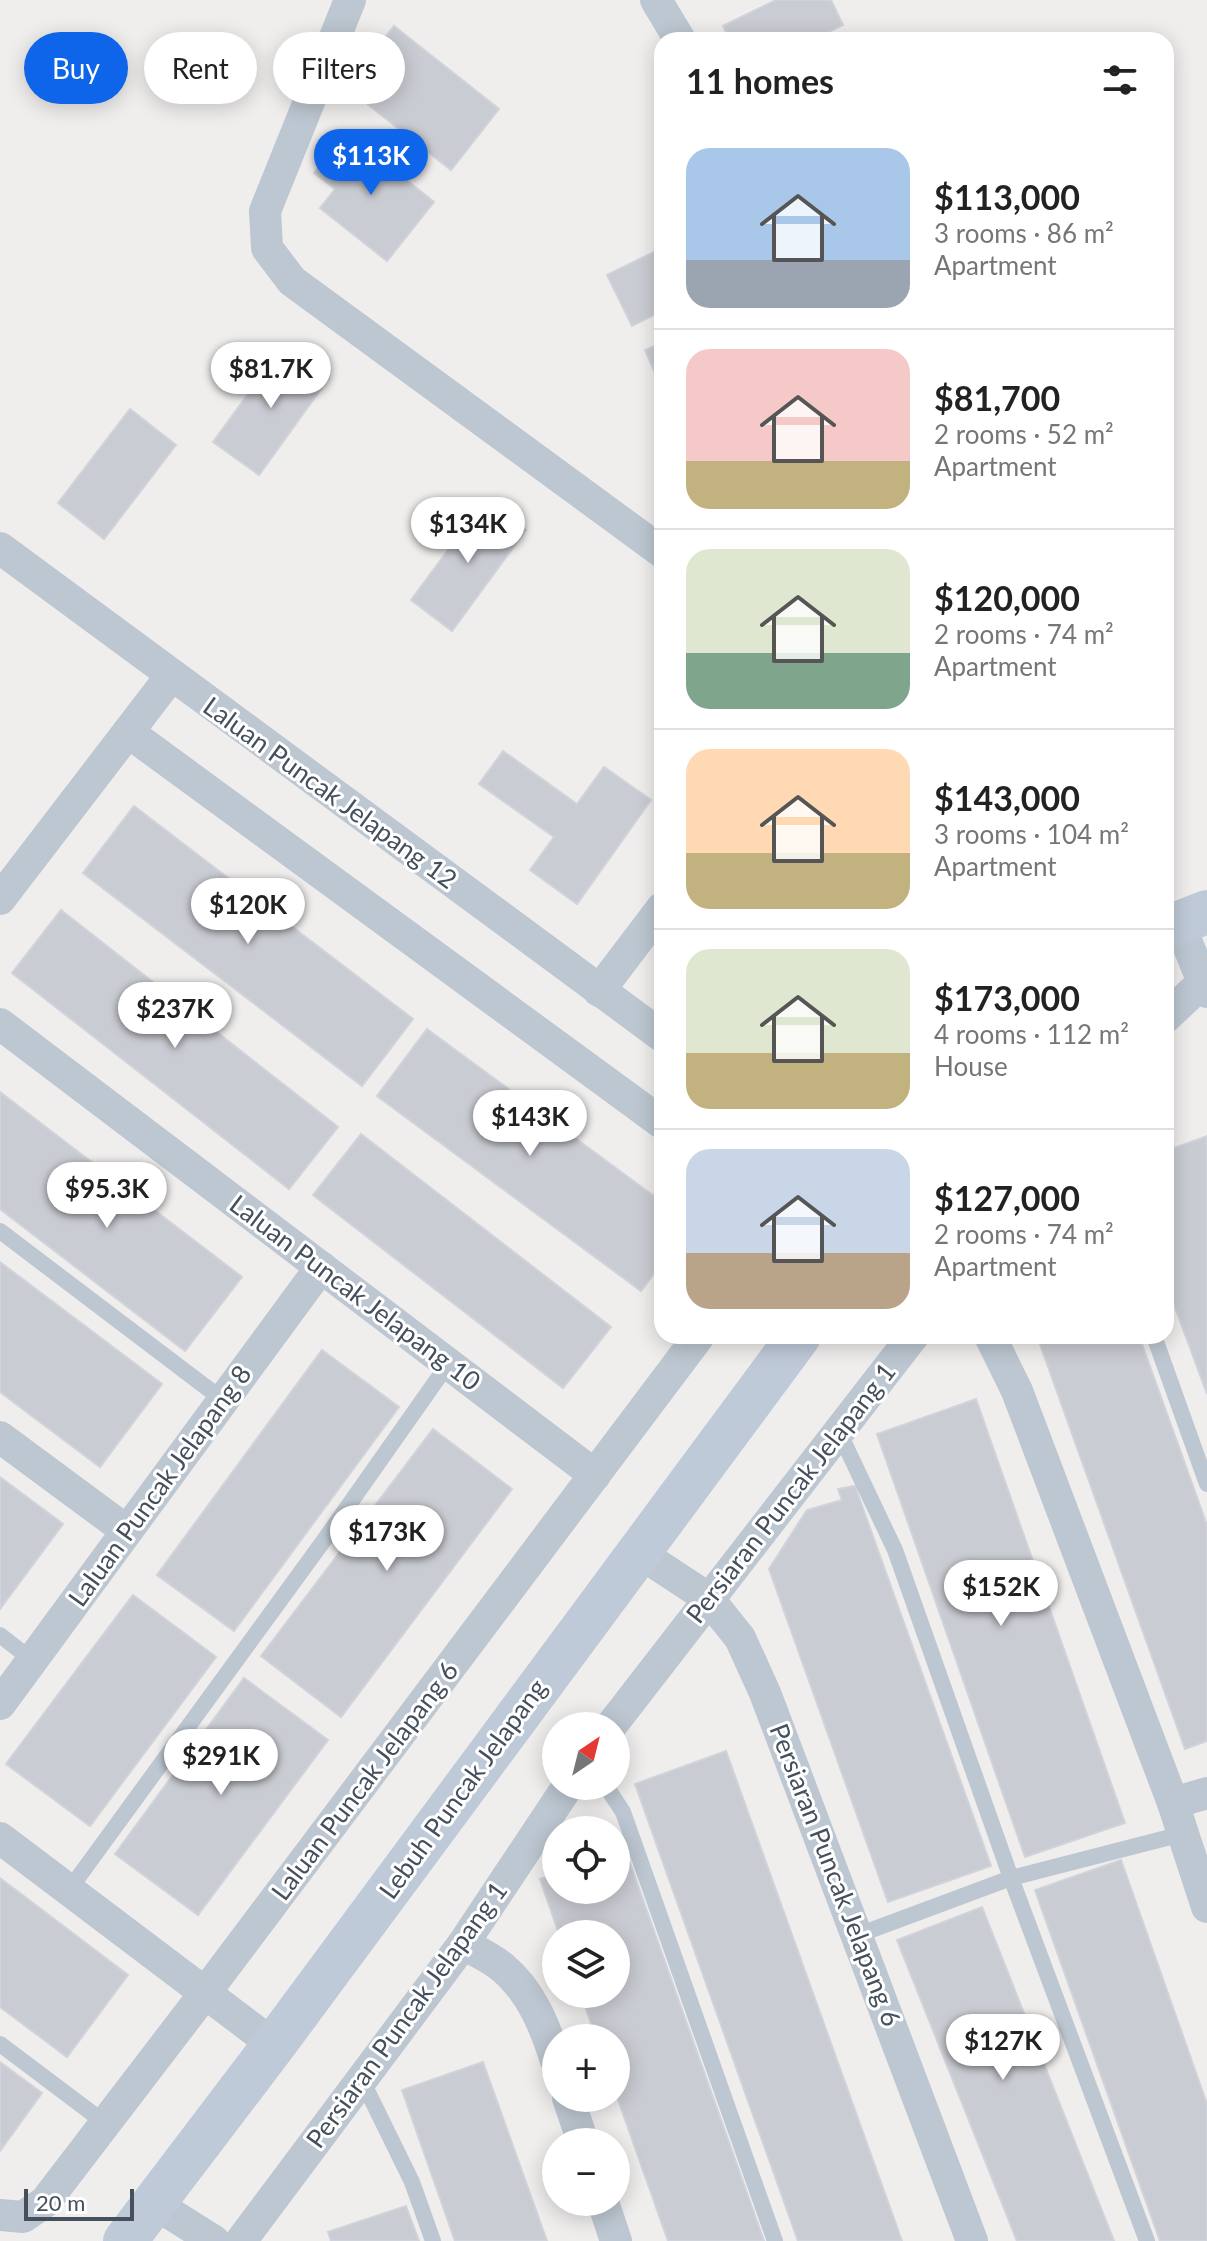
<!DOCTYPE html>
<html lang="en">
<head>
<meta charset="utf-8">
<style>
	:root { --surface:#fff; --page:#f6f6f6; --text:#222; --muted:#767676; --line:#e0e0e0; --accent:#0e65ea }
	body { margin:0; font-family:Lato,sans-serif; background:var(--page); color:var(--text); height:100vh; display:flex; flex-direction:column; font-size:30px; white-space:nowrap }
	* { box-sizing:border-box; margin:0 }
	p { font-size:26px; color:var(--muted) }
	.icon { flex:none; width:44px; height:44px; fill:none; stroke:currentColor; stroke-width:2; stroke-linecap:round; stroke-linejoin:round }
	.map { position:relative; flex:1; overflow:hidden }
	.panel { position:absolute; left:654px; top:32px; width:520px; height:1312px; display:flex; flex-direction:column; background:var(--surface); border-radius:24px; box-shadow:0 4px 20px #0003 }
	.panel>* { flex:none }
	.guide { position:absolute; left:24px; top:32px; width:510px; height:72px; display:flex; gap:16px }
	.needle { width:52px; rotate:35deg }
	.controls { position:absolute; left:542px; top:1712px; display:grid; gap:16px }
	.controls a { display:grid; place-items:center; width:88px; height:88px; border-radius:50%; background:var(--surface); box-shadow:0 4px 20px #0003; font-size:40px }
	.scale { position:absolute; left:24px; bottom:20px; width:110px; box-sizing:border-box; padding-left:8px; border:4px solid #45505c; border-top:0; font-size:22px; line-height:28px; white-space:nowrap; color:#45505c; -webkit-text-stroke:6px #fff; paint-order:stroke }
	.price { position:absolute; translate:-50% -68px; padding:0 18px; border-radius:28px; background:#fff; color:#222; font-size:26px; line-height:52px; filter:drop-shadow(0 2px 4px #0008) }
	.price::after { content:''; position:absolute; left:50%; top:48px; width:24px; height:18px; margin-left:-12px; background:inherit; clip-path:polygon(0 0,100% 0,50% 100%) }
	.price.on { background:var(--accent); color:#fff }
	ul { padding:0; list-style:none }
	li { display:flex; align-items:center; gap:24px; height:200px; padding:0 32px }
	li+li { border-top:2px solid var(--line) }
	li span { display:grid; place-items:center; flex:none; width:224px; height:160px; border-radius:24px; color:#555 }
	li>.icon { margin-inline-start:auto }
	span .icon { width:96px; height:96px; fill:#fffc; stroke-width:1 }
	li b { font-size:34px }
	h2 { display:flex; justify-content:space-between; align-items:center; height:96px; padding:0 32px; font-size:34px }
	.pill { padding:0 28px; border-radius:36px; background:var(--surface); box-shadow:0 4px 20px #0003; font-size:28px; line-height:72px }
	.pill.on { background:var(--accent); color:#fff }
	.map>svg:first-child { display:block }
	.building { fill:#caccd3; stroke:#d1d3da; stroke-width:2 }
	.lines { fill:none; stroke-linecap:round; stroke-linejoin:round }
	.lane { stroke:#bdc7d1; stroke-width:16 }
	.street { stroke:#bdc7d1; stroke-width:32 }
	.secondary { stroke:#bfcad8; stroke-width:44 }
	.labels { text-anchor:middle; stroke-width:6; stroke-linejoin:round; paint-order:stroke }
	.street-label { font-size:26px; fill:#45505c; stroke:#fff }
</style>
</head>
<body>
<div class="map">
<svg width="1207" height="2241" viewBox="0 0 1207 2241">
	<rect width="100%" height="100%" fill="#f0eded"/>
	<g class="building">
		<path d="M776,0H831L843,25L812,40H730L723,26Z"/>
		<path d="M394,26L499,109L451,170L346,87Z"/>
		<path d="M346,132L434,202L387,261L320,208L335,189L314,173Z"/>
		<path d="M662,248V311L632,326L607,275Z"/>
		<path d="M662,343V389L645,350Z"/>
		<path d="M283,346L329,378L259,475L213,442Z"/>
		<path d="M130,409L176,445L104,539L58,503Z"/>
		<path d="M485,500L526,530L452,631L411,600Z"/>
		<path d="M503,751L577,804L604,767L651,800L577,904L530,870L554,837L479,784Z"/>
		<path d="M134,806L413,1019L362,1086L83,873Z"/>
		<path d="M61,910L338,1127L289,1189L12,973Z"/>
		<path d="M427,1029L662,1202V1263L641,1291L377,1096Z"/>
		<path d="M0,1092L242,1277L185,1351L0,1209Z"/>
		<path d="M361,1134L611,1327L563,1388L313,1195Z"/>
		<path d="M1207,1136V1394L1166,1283V1151Z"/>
		<path d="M0,1262L162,1384L100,1467L0,1392Z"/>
		<path d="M1037,1336H1139L1207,1525V1741L1185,1749Z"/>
		<path d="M322,1350L399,1407L234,1631L157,1575Z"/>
		<path d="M976,1399L1125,1823L1025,1857L877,1434Z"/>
		<path d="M433,1429L512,1489L341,1717L261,1656Z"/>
		<path d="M0,1477L63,1524L0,1609Z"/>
		<path d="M855,1486L991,1866L888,1902L769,1569L807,1510L842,1500L838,1489Z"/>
		<path d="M133,1595L216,1657L90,1826L6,1764Z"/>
		<path d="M244,1678L328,1740L198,1915L115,1854Z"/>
		<path d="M726,1751L902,2241H798L635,1784Z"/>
		<path d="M625,1849L764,2241H668L616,2094V2038H596L581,1994H616V1934H559L540,1879L556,1874V1890H616V1853Z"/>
		<path d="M1121,1860L1207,2104V2241H1160L1035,1890Z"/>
		<path d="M0,1878L128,1975L67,2057L0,2007Z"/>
		<path d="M982,1907L1114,2241H1017L897,1940Z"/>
		<path d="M0,2062L42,2093L0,2151Z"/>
		<path d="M483,2062L547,2241H455L402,2090Z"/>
		<path d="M406,2206L419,2241H331L328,2232Z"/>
	</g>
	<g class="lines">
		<g class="lane">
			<path d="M0,1231L223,1400"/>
			<path d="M1154,1336L1207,1484"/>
			<path d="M838,1430L895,1550L1011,1878L1147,2241"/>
			<path d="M0,1635L32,1660"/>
			<path d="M606,1786L623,1812L775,2241"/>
			<path d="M69,1890L322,1543L448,1364"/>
			<path d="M858,1935L1011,1878L1182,1834"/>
			<path d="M0,2044L105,2123"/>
			<path d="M362,2080L412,2182L433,2241"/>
		</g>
		<g class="street">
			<path d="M350,0L265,211L267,248L292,281L662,552"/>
			<path d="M656,0L680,40"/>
			<path d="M0,548L662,1036"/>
			<path d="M128,732L662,1123"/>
			<path d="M0,899L171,676"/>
			<path d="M1179,923L1207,992"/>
			<path d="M599,991L662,908"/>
			<path d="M1166,1017L1203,982"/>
			<path d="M0,1024L595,1475"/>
			<path d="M990,1336L1017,1391L1173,1803L1207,1907"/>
			<path d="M0,1437L127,1531"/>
			<path d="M638,1552L708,1598L740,1638L765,1693L972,2241"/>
			<path d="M0,1704L321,1267"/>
			<path d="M611,1726L913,1336"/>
			<path d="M1173,1803L1207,1793"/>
			<path d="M0,1838L274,2045"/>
			<path d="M463,1944C476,1951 491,1958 502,1967C531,1991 545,2026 556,2061"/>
			<path d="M568,2098L583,2142"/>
			<path d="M152,2202L214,2241"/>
			<path d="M603,2202L616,2241"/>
			<path d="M0,2215L23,2217L45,2202L205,1993L699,1336"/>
			<path d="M241,2241L463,1944L568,1786"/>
		</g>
		<g class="secondary">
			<path d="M1166,928L1207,912"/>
			<path d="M125,2241L274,2045L799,1336"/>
		</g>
	</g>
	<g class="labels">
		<g class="street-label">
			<text transform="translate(330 793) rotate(36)" y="9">Laluan Puncak Jelapang 12</text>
			<text transform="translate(355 1293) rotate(37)" y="9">Laluan Puncak Jelapang 10</text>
			<text transform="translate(160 1486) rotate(-54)" y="9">Laluan Puncak Jelapang 8</text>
			<text transform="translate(791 1493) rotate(-52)" y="9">Persiaran Puncak Jelapang 1</text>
			<text transform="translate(365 1781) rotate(-53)" y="9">Laluan Puncak Jelapang 6</text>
			<text transform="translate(463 1789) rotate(-54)" y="9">Lebuh Puncak Jelapang</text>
			<text transform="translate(835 1875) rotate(69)" y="9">Persiaran Puncak Jelapang 6</text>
			<text transform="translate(407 2015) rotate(-54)" y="9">Persiaran Puncak Jelapang 1</text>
		</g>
	</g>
</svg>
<div class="controls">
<a><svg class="needle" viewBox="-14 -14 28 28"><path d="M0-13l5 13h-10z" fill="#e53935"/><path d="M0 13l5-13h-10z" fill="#767676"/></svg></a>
<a><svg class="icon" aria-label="locate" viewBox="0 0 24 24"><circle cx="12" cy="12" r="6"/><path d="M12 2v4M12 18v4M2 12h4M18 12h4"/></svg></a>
<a><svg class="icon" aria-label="layers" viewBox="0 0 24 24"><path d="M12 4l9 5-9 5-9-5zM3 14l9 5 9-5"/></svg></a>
<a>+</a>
<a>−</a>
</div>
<div class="scale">20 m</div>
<b class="price on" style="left:371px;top:197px">$113K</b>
<b class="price" style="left:271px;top:410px">$81.7K</b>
<b class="price" style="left:468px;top:565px">$134K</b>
<b class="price" style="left:248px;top:946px">$120K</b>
<b class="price" style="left:175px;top:1050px">$237K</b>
<b class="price" style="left:530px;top:1158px">$143K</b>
<b class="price" style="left:107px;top:1230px">$95.3K</b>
<b class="price" style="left:387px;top:1573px">$173K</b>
<b class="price" style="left:1001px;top:1628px">$152K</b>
<b class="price" style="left:221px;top:1797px">$291K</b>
<b class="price" style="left:1003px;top:2082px">$127K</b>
<div class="guide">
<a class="pill on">Buy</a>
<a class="pill">Rent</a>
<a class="pill">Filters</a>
</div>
<section class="panel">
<h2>11 homes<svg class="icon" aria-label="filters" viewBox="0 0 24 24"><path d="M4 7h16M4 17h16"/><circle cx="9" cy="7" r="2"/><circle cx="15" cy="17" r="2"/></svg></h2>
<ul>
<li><span style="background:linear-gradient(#a9c7e8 70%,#9aa5b1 0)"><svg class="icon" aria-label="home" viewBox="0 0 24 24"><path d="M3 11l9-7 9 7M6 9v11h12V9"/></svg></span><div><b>$113,000</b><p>3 rooms · 86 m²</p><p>Apartment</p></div></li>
<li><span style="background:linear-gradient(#f6c9c9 70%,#c2b280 0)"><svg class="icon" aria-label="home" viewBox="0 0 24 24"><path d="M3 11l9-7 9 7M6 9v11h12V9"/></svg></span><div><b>$81,700</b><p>2 rooms · 52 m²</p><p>Apartment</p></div></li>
<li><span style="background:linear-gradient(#dfe7d0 65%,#7fa58c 0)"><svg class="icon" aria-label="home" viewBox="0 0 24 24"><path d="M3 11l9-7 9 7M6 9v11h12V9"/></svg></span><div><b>$120,000</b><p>2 rooms · 74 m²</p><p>Apartment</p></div></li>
<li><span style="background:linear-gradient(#ffd9b3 65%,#c2b280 0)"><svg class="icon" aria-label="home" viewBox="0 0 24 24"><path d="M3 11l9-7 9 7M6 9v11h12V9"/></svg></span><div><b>$143,000</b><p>3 rooms · 104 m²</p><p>Apartment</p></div></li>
<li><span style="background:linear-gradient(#dfe7d0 65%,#c2b280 0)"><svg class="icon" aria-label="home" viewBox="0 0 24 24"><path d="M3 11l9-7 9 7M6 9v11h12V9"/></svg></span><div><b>$173,000</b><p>4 rooms · 112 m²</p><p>House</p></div></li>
<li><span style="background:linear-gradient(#c9d6e8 65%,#b9a48a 0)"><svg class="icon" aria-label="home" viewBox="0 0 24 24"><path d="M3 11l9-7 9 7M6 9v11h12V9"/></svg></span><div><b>$127,000</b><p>2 rooms · 74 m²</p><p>Apartment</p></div></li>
</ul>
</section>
</div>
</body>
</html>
